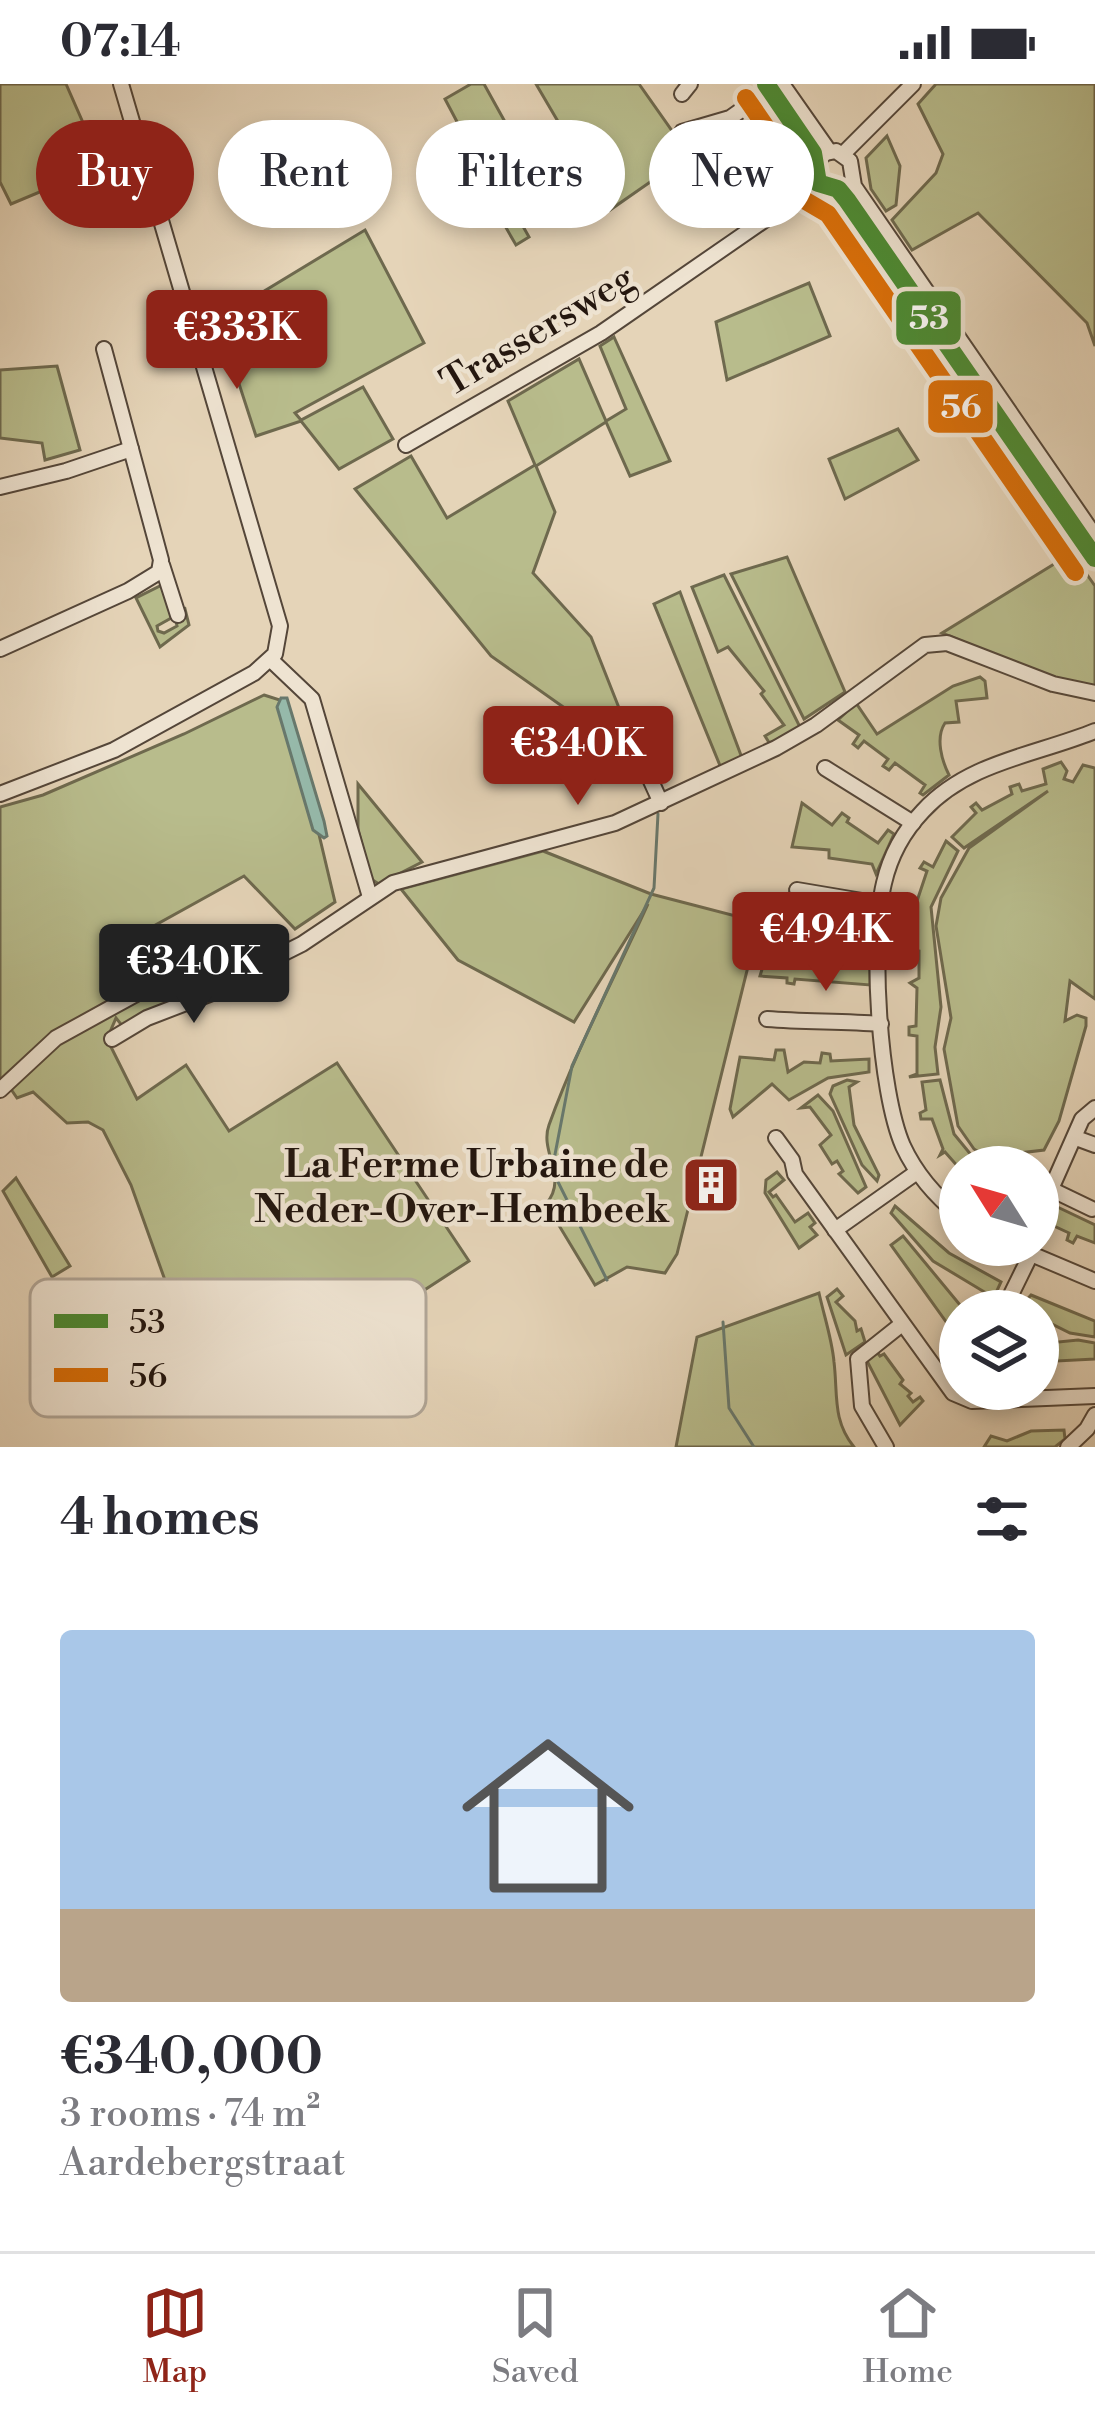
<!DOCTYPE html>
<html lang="en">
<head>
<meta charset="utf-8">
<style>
	:root { --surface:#fff; --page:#f7f7f7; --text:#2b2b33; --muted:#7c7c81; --line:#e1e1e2; --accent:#8f2418 }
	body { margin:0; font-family:"Libre Bodoni",serif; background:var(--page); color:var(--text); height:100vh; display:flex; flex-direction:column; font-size:45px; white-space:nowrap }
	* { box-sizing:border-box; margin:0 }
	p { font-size:39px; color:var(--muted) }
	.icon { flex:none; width:66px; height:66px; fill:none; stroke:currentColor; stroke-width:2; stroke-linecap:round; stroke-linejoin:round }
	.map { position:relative; height:1363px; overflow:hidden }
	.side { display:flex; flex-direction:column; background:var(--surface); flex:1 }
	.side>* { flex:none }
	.guide { position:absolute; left:36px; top:36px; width:1023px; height:108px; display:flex; gap:24px }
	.needle { width:78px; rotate:307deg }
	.controls { position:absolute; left:939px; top:1062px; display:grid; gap:24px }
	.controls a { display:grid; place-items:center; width:120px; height:120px; border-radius:50%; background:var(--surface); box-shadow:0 6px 18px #0003; font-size:60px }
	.price { position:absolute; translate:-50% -102px; padding:0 27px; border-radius:12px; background:var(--accent); color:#fff; font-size:39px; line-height:78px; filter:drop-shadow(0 3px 6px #0008) }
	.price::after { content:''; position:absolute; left:50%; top:72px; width:36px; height:27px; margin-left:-18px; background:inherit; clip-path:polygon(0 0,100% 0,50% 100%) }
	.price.current { background:#222; color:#fff }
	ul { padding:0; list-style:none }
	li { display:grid; align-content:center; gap:24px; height:636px; padding:0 60px }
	li span { display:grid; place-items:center; height:372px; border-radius:12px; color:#555 }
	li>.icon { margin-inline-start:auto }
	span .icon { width:216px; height:216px; fill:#fffc; stroke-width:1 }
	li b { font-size:51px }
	h2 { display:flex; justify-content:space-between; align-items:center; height:144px; padding:0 60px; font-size:51px }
	.tag { padding:0 42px; border-radius:54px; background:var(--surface); box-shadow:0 6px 18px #0003; font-size:42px; line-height:108px }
	.tag.current { background:var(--accent); color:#fff }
	.status { display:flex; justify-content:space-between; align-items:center; height:84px; padding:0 60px; background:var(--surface); direction:ltr }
	.status svg { height:33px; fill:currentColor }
	.tabs { display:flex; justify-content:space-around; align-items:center; height:168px; border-top:3px solid var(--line); background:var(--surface); font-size:33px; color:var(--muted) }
	.tabs a { display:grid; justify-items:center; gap:6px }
	.tabs .current { color:var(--accent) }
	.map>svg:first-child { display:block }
	.green { fill:#b8bc8c; stroke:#6e694e; stroke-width:3 }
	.water { fill:#96b9aa; stroke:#68786c; stroke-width:3 }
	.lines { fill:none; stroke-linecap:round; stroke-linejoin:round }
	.stream { stroke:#68786c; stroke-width:3 }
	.minor-casing { stroke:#544639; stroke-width:18 }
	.minor { stroke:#eee3d1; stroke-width:14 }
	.bus-1-casing { stroke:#eee3d1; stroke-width:27 }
	.bus-2-casing { stroke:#eee3d1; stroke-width:27 }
	.bus-1 { stroke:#4c8b33; stroke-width:18 }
	.bus-2 { stroke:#d96e08; stroke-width:18 }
	.labels { text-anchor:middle; stroke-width:9; stroke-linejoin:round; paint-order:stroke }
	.street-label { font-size:39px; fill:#23160f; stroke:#eee3d1 }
	.poi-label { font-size:39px; font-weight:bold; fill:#23160f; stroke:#eee3d1; text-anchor:end }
	.key { fill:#eee3d1; stroke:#b1a697; stroke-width:3 }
	.key-label { font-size:33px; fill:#23160f }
	.line-badge { stroke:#eee3d1; stroke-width:4.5 }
	.badge-label { font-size:33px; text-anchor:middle; font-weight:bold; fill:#fff }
</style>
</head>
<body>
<div class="status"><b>07:14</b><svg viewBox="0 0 49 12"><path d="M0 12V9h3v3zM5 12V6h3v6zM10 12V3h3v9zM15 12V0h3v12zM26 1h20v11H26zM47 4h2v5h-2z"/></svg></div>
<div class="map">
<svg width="1095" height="1363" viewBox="0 0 1095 1363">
	<rect width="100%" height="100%" fill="#e5d4b8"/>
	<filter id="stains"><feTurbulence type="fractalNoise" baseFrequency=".00167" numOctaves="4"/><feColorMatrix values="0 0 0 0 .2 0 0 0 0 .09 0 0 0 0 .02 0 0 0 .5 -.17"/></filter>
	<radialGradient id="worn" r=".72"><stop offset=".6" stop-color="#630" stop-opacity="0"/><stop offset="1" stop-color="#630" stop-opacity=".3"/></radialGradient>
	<g class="green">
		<path d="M0,0H66L102,82L11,120L0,98Z"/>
		<path d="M471,0H484L515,56L485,75L529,153L516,161L471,83L483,75L473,68L445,15Z"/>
		<path d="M536,0H639L689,71L610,126Z"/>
		<path d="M936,0H1095V262L1087,239L978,129L912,166L892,136L936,89L943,70L918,20Z"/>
		<path d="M887,52L900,82L896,121L886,127L871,105L866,74Z"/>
		<path d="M365,146L424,259L295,329L301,336L363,303L393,355L339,385L301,337L256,352L218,235Z"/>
		<path d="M809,199L830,252L727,296L716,238Z"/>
		<path d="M614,253L670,377L630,392L606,338L536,382L555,428L533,489L591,553L621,629L586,639L491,572L355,405L411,372L447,434L535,381L508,317L579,275L606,337L626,325L600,262Z"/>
		<path d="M57,282L80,366L45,376L42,359L0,354V286Z"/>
		<path d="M898,345L918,376L845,415L829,375Z"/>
		<path d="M1072,469L1095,502V602L1050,594L942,549Z"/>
		<path d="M787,473L845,608L804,635L731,490Z"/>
		<path d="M724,491L801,645L770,660L765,652L784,641L761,610L764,607L728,563L718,568L692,503Z"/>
		<path d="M164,500L173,533L157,542L158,547L164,549L177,542L175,532L185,525L189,541L160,563L136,514Z"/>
		<path d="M680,508L742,674L721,684L654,520Z"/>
		<path d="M980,593L985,597L987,614L956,617L959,638L945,639C935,654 942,677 949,691L923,711L920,709L925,701L895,679L889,686L883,682L888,675L864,657L858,664L853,660L859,651L838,636L856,619L877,650L953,602Z"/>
		<path d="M264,611L283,617L289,624L335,818L295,845L244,792L152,843C171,886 174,898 223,892L217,902L124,944L116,934L107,955L137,1015L186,981L229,1047L337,979L469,1177L403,1220L385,1241L355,1206L213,1290L199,1252L186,1255L131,1101L103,1046L88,1038L67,1039L33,1008L17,1014L4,995L0,996V723L43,711L184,650Z"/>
		<path d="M1061,678L1067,687L1064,695L1073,698L1083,681L1095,684V915L1070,897L1065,937L1077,931L1086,934V942L1059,1037L1044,1066L986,1073L974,1065L958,1042L944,965L951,934L936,842L941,814L969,764L1048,707L964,764L952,753L976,729L971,723L976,719L982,726L1012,710L1010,703L1019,700L1022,707L1046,700L1043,685Z"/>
		<path d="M358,700L422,778L379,800L371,795L358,746Z"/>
		<path d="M802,719L832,741L842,729L849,734L847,738L878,759L888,746L894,750L876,790L872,780L829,774V766L792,763Z"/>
		<path d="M946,757L958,767L931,823L941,923L935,963L938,990L909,993L917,990V952L909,951V943L916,942L917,904L910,899L919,894V867L913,866L912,858L917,857V825L907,824L908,818L917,817L927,787L920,784L924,778L933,783Z"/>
		<path d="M543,767L651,810L759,838L677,1170L665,1189L627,1183L595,1201L546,1120C569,1094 539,1068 549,1041C576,966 615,893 648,820L574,938L458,876L401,805Z"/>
		<path d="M822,844H829V853L870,857V901L795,895L794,900L787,899V894L760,892L773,849L821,853Z"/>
		<path d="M776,966H784L788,988L804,978L820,979L822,969L830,970L831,977L869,975V988L828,994L789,1016L772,1000L733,1033L730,1025L740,973L774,976Z"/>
		<path d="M847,996L857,998L849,1003L854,1041L879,1091L877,1097L862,1081L830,1010L833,1002Z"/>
		<path d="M940,996L954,1050L981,1083L960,1085L945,1068L940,1071L943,1065L932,1035H921L920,1029L926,1026L922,998Z"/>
		<path d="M818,1011L833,1027L866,1103L858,1109L839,1090L843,1087L837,1077L832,1080L820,1061L831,1051L810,1023L801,1024Z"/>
		<path d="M777,1088L784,1096L769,1108L773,1113L776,1111L795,1138L808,1129L815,1139L810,1143L817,1151L799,1164L765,1109L766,1096Z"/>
		<path d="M16,1094L70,1182L52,1193L3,1107Z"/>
		<path d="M1049,1119L1095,1141V1159L1077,1152L1073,1159L1067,1156L1069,1149L1041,1136Z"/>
		<path d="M895,1122L949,1169L1001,1198L995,1211L991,1212L933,1177L891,1129Z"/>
		<path d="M903,1152L965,1227H960L957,1253L891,1161Z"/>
		<path d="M837,1205L843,1212L836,1218L855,1237L857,1247L861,1245L865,1258L846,1271L827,1213Z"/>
		<path d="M819,1209C824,1232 832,1255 834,1278C838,1310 832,1336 854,1363H676L697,1253Z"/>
		<path d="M1031,1211L1095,1237V1253L1070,1249L1038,1233V1227H1025L1023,1220Z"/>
		<path d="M1078,1256L1095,1259V1275L1038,1278V1260Z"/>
		<path d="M876,1267L880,1272L884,1270L903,1296L900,1300L911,1309L908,1312L913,1318L920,1313L923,1317L900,1341L866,1275Z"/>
		<path d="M1064,1346L1065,1355L1055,1363H984L991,1352L1007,1357L1031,1347Z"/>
	</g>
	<path class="water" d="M281,614H287L324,737L327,752L324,754L313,746L277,623Z"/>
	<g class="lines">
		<g class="stream">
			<path d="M607,1196L552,1086L572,982L654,804L658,730"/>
			<path d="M723,1238L729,1324L754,1363"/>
		</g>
		<g class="minor-casing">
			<g id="minor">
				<path d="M766,0L813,69L818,99L828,105H838L847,116L1095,474"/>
				<path d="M782,0L829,67"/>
				<path d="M682,10L690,0"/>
				<path d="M682,48L730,34L747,22L780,21"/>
				<path d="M843,70L913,0"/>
				<path d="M817,76L826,69L836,67L850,77L854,102L1095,452"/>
				<path d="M406,361L601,249L818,99"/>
				<path d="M0,403L66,387L131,365"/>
				<path d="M162,481L178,531"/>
				<path d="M0,565L128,507L159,488L161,476L104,265"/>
				<path d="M271,576L312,615L370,813"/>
				<path d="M631,653L661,719"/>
				<path d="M825,684L913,739"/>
				<path d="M0,710L114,666L254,589L275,570L280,542L121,0"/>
				<path d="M797,806L880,820"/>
				<path d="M767,935C805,938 842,937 881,940"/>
				<path d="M112,955L147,934L212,909L231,889"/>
				<path d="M0,1006L56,954L136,910L175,896L231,889L266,878L302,860L393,799L615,739L776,664L816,641L925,561L947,559L1053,600L1095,609"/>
				<path d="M776,1054L792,1076L795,1090L953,1309L972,1317L1095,1312"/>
				<path d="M1076,1054L1095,1061"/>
				<path d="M1038,1099L1092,1125"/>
				<path d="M1051,1105L1082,1035L1095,1024"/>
				<path d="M960,1132C936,1113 916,1090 903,1062C879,1007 870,857 884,799C890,773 904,747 923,727C968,678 1036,671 1095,647"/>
				<path d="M835,1146L917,1088"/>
				<path d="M1010,1161L1095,1197"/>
				<path d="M1003,1227L1030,1172"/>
				<path d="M886,1363L862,1322L858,1275L902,1240"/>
				<path d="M1068,1363L1087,1345L1095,1331"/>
			</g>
		</g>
		<use href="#minor" class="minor"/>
		<g class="bus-1-casing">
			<path id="bus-1" d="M766,0L813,69L818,99L838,105L847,116L1095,474"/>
		</g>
		<g class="bus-2-casing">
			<path id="bus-2" d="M746,14L790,78L799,113L828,130L1075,488"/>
		</g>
		<use href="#bus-1" class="bus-1"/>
		<use href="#bus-2" class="bus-2"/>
	</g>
	<defs>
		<g id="building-square" transform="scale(3)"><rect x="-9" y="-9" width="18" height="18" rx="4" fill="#8f2418" stroke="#eee3d1"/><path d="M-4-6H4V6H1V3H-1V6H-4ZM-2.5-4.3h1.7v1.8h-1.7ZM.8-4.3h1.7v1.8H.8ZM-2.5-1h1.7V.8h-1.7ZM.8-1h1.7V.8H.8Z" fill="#fff"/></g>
	</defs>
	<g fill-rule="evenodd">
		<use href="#building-square" x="711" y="1101"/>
	</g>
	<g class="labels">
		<g class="street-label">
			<text transform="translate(537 245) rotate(-31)" y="14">Trassersweg</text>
		</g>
		<g class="poi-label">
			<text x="669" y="1093">La Ferme Urbaine de<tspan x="669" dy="45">Neder-Over-Hembeek</tspan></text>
		</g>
	</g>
	<rect x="30" y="1195" width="396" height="138" rx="18" class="key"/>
	<rect x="54" y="1230" width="54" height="14" fill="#4c8b33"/>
	<rect x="54" y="1284" width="54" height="14" fill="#d96e08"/>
	<g class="key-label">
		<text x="129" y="1249">53</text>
		<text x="129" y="1303">56</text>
	</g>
	<g class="line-badge">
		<rect x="894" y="205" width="69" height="58" rx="12" fill="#4c8b33"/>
		<rect x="926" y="294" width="69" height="57" rx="12" fill="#d96e08"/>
	</g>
	<g class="badge-label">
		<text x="929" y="245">53</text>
		<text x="961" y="334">56</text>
	</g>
	<rect width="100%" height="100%" filter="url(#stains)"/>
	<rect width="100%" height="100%" fill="url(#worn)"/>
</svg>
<div class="controls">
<a><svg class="needle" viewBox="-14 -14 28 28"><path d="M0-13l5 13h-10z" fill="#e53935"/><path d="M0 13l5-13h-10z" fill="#7c7c81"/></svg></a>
<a><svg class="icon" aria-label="layers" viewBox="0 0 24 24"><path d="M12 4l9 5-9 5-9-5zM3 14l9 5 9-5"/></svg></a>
</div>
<b class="price" style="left:237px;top:308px">€333K</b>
<b class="price" style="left:578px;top:724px">€340K</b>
<b class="price" style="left:826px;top:910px">€494K</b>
<b class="price current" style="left:194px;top:942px">€340K</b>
<div class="guide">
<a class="tag current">Buy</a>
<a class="tag">Rent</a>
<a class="tag">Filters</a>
<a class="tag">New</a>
</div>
</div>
<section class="side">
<h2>4 homes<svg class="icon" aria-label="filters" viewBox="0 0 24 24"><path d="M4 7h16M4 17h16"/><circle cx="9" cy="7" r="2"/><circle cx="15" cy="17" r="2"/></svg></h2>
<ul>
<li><span style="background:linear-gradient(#a9c7e8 75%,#b9a48a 0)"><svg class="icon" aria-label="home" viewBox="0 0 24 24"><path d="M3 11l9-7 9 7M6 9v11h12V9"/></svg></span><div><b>€340,000</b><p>3 rooms · 74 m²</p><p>Aardebergstraat</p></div></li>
</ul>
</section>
<nav class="tabs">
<a class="current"><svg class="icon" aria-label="map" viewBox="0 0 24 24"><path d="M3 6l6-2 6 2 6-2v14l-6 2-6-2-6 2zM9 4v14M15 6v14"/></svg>Map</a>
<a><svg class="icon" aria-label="saved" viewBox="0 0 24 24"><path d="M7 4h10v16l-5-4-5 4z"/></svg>Saved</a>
<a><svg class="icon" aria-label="home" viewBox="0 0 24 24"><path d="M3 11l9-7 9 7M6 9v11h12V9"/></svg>Home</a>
</nav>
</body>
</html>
